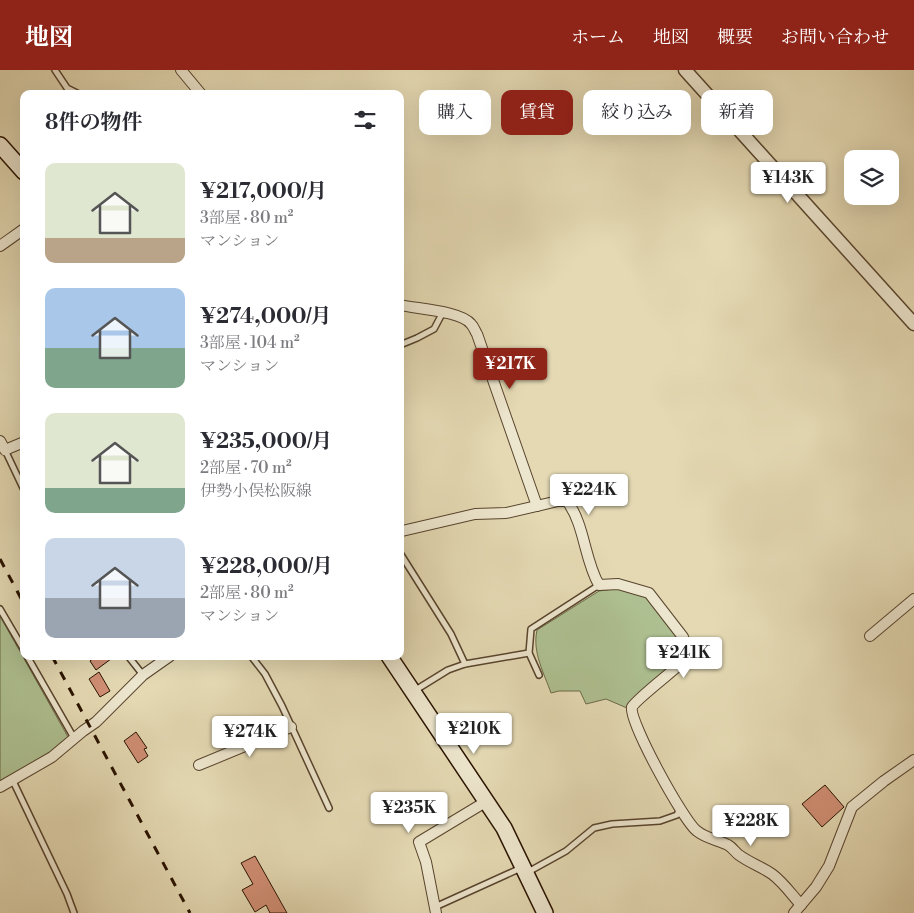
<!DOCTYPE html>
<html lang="ja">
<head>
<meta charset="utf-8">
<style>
	:root { --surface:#fff; --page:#f2f2f3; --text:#2b2b33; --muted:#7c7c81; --accent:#8f2418 }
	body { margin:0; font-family:"Libre Bodoni","Noto Serif JP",serif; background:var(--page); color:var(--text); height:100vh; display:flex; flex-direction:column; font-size:19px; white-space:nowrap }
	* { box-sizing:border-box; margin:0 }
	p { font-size:16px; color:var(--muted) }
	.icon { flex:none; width:28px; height:28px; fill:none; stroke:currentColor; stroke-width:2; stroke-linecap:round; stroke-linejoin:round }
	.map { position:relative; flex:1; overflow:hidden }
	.side { position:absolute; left:20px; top:20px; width:384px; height:570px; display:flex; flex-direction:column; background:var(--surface); border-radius:10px; box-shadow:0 5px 20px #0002 }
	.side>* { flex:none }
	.guide { position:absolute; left:419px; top:20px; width:420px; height:45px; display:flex; gap:10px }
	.controls { position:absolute; left:844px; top:80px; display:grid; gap:10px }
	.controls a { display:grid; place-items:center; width:55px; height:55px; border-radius:10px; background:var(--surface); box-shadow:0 5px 20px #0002; font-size:25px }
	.price { position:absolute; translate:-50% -42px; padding:0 11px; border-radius:5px; background:#fff; color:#222; font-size:16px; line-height:32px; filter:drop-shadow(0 1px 2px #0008) }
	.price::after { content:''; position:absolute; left:50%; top:30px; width:15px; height:11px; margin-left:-8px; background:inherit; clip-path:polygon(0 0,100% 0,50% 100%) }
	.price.current { background:var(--accent); color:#fff }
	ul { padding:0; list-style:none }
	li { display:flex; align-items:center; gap:15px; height:125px; padding:0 25px }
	li span { display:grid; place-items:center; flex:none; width:140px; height:100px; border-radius:10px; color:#555 }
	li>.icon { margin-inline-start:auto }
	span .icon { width:60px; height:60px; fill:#fffc; stroke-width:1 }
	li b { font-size:21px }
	h2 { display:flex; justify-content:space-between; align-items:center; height:60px; padding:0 25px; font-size:21px }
	.chip { padding:0 18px; border-radius:10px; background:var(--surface); box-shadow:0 5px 20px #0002; font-size:18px; line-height:45px }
	.chip.current { background:var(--accent); color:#fff }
	header { display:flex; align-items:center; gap:30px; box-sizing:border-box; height:70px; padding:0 25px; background:var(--accent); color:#fff }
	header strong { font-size:24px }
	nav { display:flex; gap:28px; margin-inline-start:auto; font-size:18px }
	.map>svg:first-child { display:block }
	.green { fill:#aec091; stroke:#6c6a48 }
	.building { fill:#d18f75; stroke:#2a1300 }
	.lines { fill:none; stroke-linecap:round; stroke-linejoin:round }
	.service-casing { stroke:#58442d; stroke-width:8 }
	.minor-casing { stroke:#58442d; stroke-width:12 }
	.tertiary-casing { stroke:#58442d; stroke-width:15 }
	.secondary-casing { stroke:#2a1300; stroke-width:18 }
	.service { stroke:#ede6ce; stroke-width:5 }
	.minor { stroke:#ede6ce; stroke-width:10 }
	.tertiary { stroke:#ede6ce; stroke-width:12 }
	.secondary { stroke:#ede6ce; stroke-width:15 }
	.rail { stroke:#2a1300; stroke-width:3; stroke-dasharray:9 9; stroke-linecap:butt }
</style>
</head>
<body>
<header>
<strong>地図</strong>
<nav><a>ホーム</a><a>地図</a><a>概要</a><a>お問い合わせ</a></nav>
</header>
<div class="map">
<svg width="914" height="843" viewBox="0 0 914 843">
	<rect width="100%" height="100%" fill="#e4d9b3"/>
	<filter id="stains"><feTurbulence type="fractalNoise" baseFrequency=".004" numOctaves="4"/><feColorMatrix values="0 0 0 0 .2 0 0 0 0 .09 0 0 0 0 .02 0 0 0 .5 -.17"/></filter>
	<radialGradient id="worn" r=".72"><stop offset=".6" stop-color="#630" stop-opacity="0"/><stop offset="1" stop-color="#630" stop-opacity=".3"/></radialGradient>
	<g class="green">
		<path d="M620,518L649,527L681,570L684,586L627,638L606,629L586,634L580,621H559L551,623C544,603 532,582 537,560L599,521Z"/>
		<path d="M0,546L68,667L40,691L0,713Z"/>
	</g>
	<g class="building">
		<path d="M96,586H115L96,600L90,591Z"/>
		<path d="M99,602L110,621L100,627L89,609Z"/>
		<path d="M136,662L147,678L144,679L148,686L138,693L124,671Z"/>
		<path d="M825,715L844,737L822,757L802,734Z"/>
		<path d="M255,786L287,843H270L266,835L255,842L242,820L253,814L241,793Z"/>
	</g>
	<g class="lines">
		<g class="service-casing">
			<g id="service">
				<path d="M55,0L67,18L79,24"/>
				<path d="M400,275L417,268L434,259L443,242"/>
				<path d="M5,380L24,420"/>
				<path d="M400,483L451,564L465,594"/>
				<path d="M0,539L24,580"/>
				<path d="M27,586L74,668"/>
				<path d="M128,586L143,605"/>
				<path d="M251,586L265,604L282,636L329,738"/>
				<path d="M539,605L529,583L531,559L599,515"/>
				<path d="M414,621L448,600L465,594L529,583"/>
				<path d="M13,711L67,824L74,843"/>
				<path d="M528,802L566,781L594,758L612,754L660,751L677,745L680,738"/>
				<path d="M435,837L521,798"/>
			</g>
		</g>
		<g class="minor-casing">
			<g id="minor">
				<path d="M181,0L201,24"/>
				<path d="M0,176L24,159"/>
				<path d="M400,235C417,239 461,241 471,254C474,257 475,261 477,264L537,436"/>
				<path d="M0,371L5,380L24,372"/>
				<path d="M402,461L475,444L506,443L558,431H567C585,455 584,489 599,515L618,514L649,523L683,567L686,575V589C677,598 635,630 632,637C628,650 684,752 697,761C705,768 718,770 728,775C733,778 735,782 739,785C750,793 762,797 772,804C783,812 792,825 801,835"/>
				<path d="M870,566L914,529"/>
				<path d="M199,695L291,657"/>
				<path d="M0,717L52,687L83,661L96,652L143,605L170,586"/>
				<path d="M436,843L426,792L419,772L487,731"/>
				<path d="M794,843L816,817L829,796L852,737L884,711L914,690"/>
			</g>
		</g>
		<g class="tertiary-casing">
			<path id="tertiary" d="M685,0L914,254"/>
		</g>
		<g class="secondary-casing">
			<g id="secondary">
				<path d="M0,75L24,102"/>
				<path d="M389,586L504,758L545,843"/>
			</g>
		</g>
		<use href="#service" class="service"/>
		<use href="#minor" class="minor"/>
		<use href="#tertiary" class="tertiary"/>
		<use href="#secondary" class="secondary"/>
		<g class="rail">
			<path d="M0,489L24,534"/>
			<path d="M52,586L190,843"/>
		</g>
	</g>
	<rect width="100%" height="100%" filter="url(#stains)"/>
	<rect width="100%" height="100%" fill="url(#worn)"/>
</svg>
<div class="controls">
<a><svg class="icon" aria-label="layers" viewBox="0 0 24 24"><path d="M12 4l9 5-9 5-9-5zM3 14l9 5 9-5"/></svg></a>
</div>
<b class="price" style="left:788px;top:134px">¥143K</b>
<b class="price current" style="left:510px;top:320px">¥217K</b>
<b class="price" style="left:589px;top:446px">¥224K</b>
<b class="price" style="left:684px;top:609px">¥241K</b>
<b class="price" style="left:474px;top:685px">¥210K</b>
<b class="price" style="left:250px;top:688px">¥274K</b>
<b class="price" style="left:409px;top:764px">¥235K</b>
<b class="price" style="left:751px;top:777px">¥228K</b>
<div class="guide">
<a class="chip">購入</a>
<a class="chip current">賃貸</a>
<a class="chip">絞り込み</a>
<a class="chip">新着</a>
</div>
<section class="side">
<h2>8件の物件<svg class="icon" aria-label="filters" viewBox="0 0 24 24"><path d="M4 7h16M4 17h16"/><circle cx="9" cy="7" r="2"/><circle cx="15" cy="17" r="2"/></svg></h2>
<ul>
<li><span style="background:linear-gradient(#dfe7d0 75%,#b9a48a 0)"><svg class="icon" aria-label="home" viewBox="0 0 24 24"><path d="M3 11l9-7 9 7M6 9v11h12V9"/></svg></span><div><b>¥217,000/月</b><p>3部屋 · 80 m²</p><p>マンション</p></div></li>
<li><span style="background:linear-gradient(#a9c7e8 60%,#7fa58c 0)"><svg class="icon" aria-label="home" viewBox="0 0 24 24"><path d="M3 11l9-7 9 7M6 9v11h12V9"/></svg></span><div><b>¥274,000/月</b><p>3部屋 · 104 m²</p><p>マンション</p></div></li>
<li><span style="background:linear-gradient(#dfe7d0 75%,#7fa58c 0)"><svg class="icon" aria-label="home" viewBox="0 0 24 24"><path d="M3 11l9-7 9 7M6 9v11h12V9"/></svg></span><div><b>¥235,000/月</b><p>2部屋 · 70 m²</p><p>伊勢小俣松阪線</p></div></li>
<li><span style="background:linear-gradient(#c9d6e8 60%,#9aa5b1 0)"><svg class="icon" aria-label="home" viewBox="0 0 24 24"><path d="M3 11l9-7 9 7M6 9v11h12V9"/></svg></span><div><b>¥228,000/月</b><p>2部屋 · 80 m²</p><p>マンション</p></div></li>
</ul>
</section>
</div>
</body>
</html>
